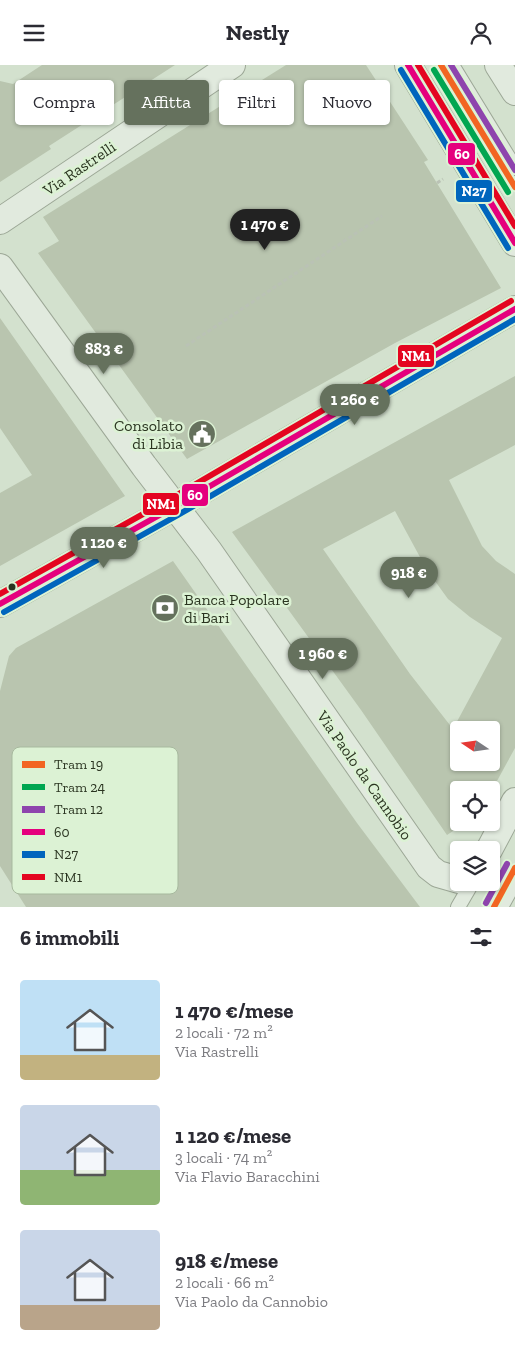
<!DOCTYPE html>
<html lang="it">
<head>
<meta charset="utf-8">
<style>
	:root { --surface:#fff; --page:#f2f2f3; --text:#2b2b33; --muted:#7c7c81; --accent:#65715d }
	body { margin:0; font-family:"Zilla Slab",serif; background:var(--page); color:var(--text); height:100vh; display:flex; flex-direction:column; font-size:19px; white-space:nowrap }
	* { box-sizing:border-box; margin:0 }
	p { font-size:16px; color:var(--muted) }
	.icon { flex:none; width:28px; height:28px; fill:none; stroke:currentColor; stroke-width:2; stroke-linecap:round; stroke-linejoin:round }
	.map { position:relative; height:842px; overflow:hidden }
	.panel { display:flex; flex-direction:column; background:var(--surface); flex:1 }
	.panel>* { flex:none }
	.hud { position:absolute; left:15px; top:15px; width:485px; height:45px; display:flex; gap:10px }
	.needle { width:32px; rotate:283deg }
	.buttons { position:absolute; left:450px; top:656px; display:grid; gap:10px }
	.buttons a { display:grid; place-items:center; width:50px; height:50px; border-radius:5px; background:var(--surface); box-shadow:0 1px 4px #0004; font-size:25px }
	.price { position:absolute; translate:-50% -42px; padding:0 11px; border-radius:18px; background:var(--accent); color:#fff; font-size:16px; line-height:32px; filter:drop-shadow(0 1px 2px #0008) }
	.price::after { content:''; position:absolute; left:50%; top:30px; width:15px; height:11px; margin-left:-8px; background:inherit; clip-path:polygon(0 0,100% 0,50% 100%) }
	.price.selected { background:#222; color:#fff }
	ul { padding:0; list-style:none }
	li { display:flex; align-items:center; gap:15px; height:125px; padding:0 20px }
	li span { display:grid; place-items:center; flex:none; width:140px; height:100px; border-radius:5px; color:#555 }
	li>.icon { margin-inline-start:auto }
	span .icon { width:60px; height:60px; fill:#fffc; stroke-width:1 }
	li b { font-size:21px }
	h2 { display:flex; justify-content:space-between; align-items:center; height:60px; padding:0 20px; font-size:21px }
	.chip { padding:0 18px; border-radius:5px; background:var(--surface); box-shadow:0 1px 4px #0004; font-size:18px; line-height:45px }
	.chip.selected { background:var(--accent); color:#fff }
	header { display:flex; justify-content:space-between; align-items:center; height:65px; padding:0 20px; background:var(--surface); font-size:22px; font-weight:700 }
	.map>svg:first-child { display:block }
	.building { fill:#b9c5af; fill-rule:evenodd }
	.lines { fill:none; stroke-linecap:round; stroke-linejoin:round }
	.lane-casing { stroke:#9ca796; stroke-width:16 }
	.street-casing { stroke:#9ca796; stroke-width:28 }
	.path { stroke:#bac2b5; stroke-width:3; stroke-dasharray:4 2.5; stroke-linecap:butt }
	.lane { stroke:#e1eade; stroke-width:14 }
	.street { stroke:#e1eade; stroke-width:26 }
	.bus-1-casing { stroke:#dcf2d4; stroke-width:10 }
	.bus-2-casing { stroke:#dcf2d4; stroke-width:10 }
	.bus-3-casing { stroke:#dcf2d4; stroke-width:10 }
	.bus-1 { stroke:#e5007d; stroke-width:6 }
	.bus-2 { stroke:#0065bd; stroke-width:6 }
	.bus-3 { stroke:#e40520; stroke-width:6 }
	.tram-1-casing { stroke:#dcf2d4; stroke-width:10 }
	.tram-2-casing { stroke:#dcf2d4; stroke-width:10 }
	.tram-3-casing { stroke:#dcf2d4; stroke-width:10 }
	.tram-1 { stroke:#f26522; stroke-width:6 }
	.tram-2 { stroke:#00a651; stroke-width:6 }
	.tram-3 { stroke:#8e44ad; stroke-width:6 }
	.bus-dot { fill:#2a3420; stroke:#dcf2d4; stroke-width:2 }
	.labels { text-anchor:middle; stroke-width:5; stroke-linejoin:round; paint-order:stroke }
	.street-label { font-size:16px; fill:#2a3420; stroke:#dcf2d4 }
	.poi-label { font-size:16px; fill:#2a3420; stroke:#dcf2d4; text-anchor:end }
	.key { fill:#dcf2d4; stroke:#a7b99e; stroke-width:1 }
	.key-label { font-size:14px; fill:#2a3420 }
	.line-badge { stroke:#dcf2d4; stroke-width:2 }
	.badge-label { font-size:14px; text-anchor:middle; font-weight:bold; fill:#fff }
</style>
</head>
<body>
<header><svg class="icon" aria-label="menu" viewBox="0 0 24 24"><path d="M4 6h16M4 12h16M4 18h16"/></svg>Nestly<svg class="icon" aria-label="person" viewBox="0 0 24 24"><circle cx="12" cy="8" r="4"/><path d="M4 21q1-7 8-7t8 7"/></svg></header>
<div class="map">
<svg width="515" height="842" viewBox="0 0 515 842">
	<rect width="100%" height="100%" fill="#d3e1ce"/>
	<g class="building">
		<path d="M42,0H175L49,81L51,84L0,117V16L13,19Z"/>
		<path d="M286,0H366L428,95L424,97L501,223L395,278L187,394L38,188L59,176L43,152Z"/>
		<path d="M0,253L125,431L0,501V428L32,410L0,363Z"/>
		<path d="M515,311V380L449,415L482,481L496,496L515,509V683L491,727V725H459V758H465L447,770L361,645L232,467ZM395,446L427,505L448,534L470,552L502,573L453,664L410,609L323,484ZM459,665H491V698H459Z"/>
		<path d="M173,496L357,758L420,842H26L0,801V626L9,591L16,583Z"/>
	</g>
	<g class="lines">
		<g class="lane-casing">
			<g id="lane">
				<path d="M452,0L515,103"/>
				<path d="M458,842L472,818"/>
				<path d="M501,842L515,817"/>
			</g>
		</g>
		<g class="street-casing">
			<g id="street">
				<path d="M408,0L515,178"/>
				<path d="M498,0L515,27"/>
				<path d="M0,156L232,0"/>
				<path d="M0,202L144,401L209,486L429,802L438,809L459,815"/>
				<path d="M0,539L174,442L515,244"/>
				<path d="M489,785L515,736"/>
			</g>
		</g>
		<g class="path">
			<path d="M437,118L443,114"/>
			<path d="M186,281L382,151"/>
		</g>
		<use href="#lane" class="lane"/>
		<use href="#street" class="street"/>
		<g class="bus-1-casing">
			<g id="bus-1">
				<path d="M408,0L515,178"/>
				<path d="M0,539L174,442L515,244"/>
			</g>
		</g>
		<g class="bus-2-casing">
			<g id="bus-2">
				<path d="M401,5L508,183"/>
				<path d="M4,547L178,450L515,254"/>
			</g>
		</g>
		<g class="bus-3-casing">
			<g id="bus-3">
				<path d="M418,0L515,161"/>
				<path d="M0,529L170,434L511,236"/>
			</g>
		</g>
		<use href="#bus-1" class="bus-1"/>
		<use href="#bus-2" class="bus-2"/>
		<use href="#bus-3" class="bus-3"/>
		<g class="tram-1-casing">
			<g id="tram-1">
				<path d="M441,0L515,122"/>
				<path d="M494,842L515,803"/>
			</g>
		</g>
		<g class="tram-2-casing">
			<path id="tram-2" d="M434,5L508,127"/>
		</g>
		<g class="tram-3-casing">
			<g id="tram-3">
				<path d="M451,0L515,105"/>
				<path d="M486,838L507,799"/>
			</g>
		</g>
		<use href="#tram-1" class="tram-1"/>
		<use href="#tram-2" class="tram-2"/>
		<use href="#tram-3" class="tram-3"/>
	</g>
	<defs>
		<g id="civic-disc" transform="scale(1.4375)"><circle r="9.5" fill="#65715d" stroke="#dcf2d4"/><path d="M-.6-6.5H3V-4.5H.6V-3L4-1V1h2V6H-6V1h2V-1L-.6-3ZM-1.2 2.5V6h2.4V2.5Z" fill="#fff"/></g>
		<g id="bank-disc" transform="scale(1.4375)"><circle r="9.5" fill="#65715d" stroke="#dcf2d4"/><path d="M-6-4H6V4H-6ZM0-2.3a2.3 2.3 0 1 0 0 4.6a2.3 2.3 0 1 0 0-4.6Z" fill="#fff"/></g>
	</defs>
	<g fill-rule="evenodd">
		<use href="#civic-disc" x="202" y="369"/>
		<use href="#bank-disc" x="165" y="543"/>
	</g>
	<circle class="bus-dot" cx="12" cy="522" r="4.5"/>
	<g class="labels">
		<g class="street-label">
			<text transform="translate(79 103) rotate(-34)" y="6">Via Rastrelli</text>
			<text transform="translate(365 710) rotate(55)" y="6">Via Paolo da Cannobio</text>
		</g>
		<g class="poi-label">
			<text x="183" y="366">Consolato<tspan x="183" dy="18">di Libia</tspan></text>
			<text x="184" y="540" text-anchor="start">Banca Popolare<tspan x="184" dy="18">di Bari</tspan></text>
		</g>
	</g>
	<rect x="12" y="682" width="166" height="147" rx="8" class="key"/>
	<rect x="22" y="696" width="23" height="7" fill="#f26522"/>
	<rect x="22" y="719" width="23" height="6" fill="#00a651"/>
	<rect x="22" y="741" width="23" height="7" fill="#8e44ad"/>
	<rect x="22" y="764" width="23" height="6" fill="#e5007d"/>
	<rect x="22" y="786" width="23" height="7" fill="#0065bd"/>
	<rect x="22" y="809" width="23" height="6" fill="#e40520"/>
	<g class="key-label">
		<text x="54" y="704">Tram 19</text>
		<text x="54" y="727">Tram 24</text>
		<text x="54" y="749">Tram 12</text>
		<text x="54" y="772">60</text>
		<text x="54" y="794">N27</text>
		<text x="54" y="817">NM1</text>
	</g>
	<g class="line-badge">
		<rect x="447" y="77" width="29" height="24" rx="5" fill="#e5007d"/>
		<rect x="455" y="114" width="38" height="24" rx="5" fill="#0065bd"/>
		<rect x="397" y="279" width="38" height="24" rx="5" fill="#e40520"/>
		<rect x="181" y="418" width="28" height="24" rx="5" fill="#e5007d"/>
		<rect x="142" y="427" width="38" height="24" rx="5" fill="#e40520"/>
	</g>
	<g class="badge-label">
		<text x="462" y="94">60</text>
		<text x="474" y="131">N27</text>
		<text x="416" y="296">NM1</text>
		<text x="195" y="435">60</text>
		<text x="161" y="444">NM1</text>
	</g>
</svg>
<div class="buttons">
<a><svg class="needle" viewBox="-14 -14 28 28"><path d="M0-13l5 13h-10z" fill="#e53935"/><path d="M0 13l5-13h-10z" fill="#7c7c81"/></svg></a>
<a><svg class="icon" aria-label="locate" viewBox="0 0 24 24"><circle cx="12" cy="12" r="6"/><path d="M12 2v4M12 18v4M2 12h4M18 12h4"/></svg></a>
<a><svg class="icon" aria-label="layers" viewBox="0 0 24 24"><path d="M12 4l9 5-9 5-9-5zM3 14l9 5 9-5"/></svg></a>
</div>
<b class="price selected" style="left:265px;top:186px">1 470 €</b>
<b class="price" style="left:104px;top:310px">883 €</b>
<b class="price" style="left:355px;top:361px">1 260 €</b>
<b class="price" style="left:104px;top:504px">1 120 €</b>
<b class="price" style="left:409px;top:534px">918 €</b>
<b class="price" style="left:323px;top:615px">1 960 €</b>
<div class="hud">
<a class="chip">Compra</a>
<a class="chip selected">Affitta</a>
<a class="chip">Filtri</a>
<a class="chip">Nuovo</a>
</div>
</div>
<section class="panel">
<h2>6 immobili<svg class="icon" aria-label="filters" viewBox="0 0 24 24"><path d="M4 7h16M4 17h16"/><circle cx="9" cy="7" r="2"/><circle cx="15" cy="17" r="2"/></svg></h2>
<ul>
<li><span style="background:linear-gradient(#bfe0f5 75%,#c2b280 0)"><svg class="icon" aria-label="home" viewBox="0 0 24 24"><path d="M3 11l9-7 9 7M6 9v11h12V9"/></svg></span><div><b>1 470 €/mese</b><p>2 locali · 72 m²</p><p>Via Rastrelli</p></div></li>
<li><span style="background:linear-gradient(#c9d6e8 65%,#8fb573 0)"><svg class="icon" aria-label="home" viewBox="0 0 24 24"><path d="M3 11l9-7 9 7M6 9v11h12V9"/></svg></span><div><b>1 120 €/mese</b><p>3 locali · 74 m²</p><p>Via Flavio Baracchini</p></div></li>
<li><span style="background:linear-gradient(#c9d6e8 75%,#b9a48a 0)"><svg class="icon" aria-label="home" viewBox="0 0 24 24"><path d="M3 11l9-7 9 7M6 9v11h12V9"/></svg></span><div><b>918 €/mese</b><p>2 locali · 66 m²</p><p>Via Paolo da Cannobio</p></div></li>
</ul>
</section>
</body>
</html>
